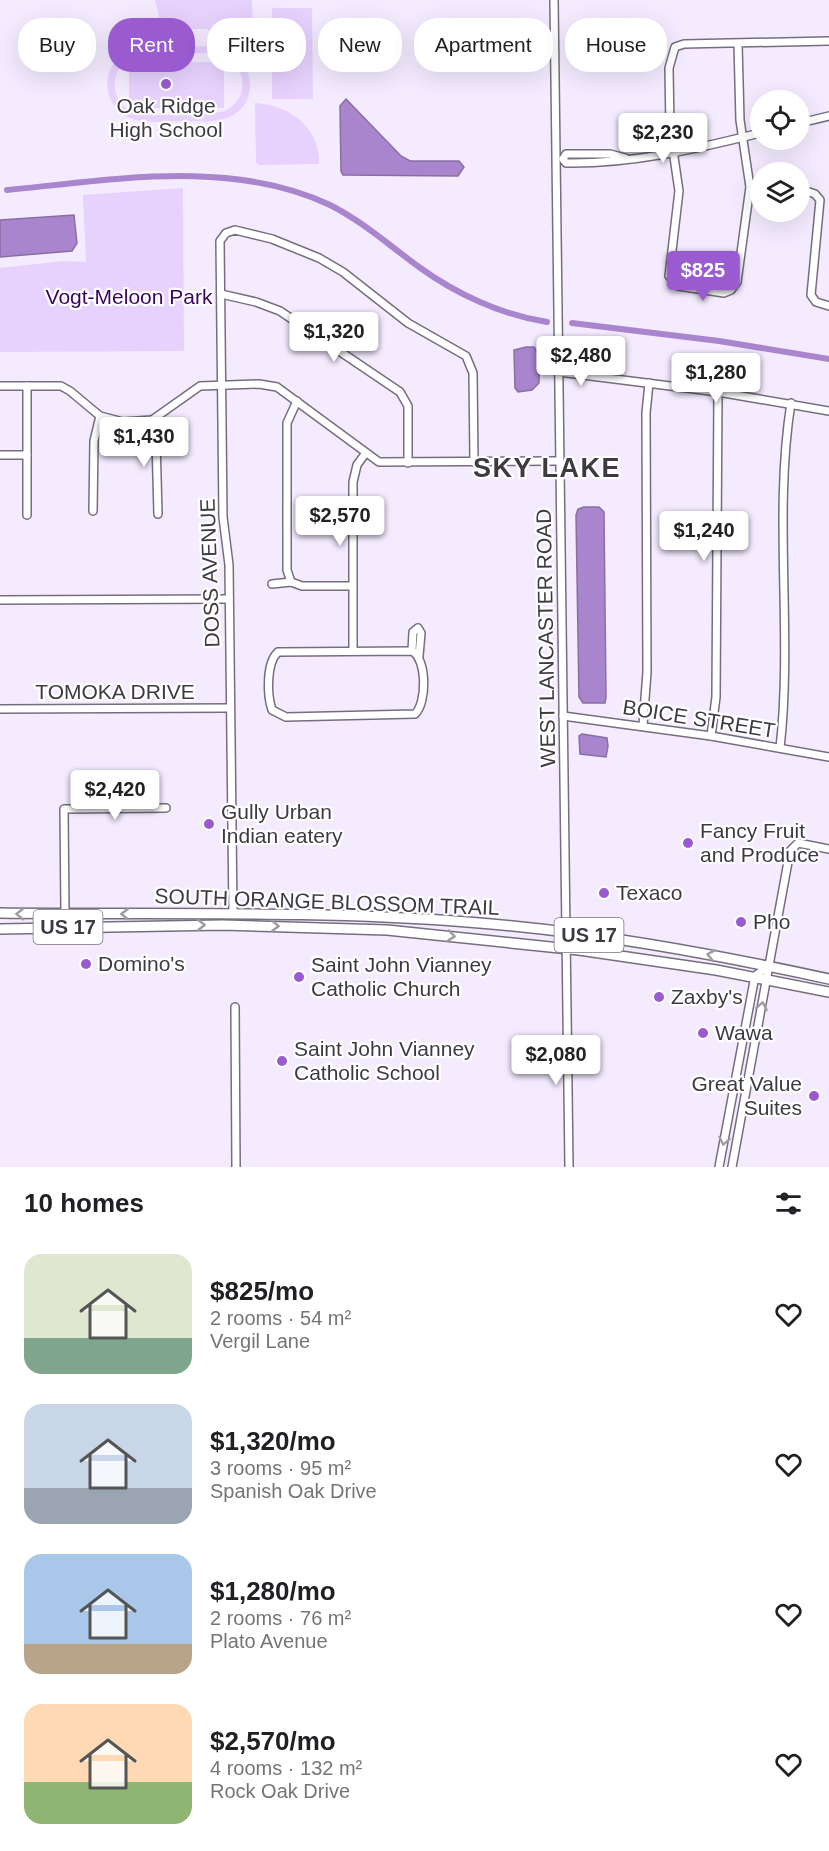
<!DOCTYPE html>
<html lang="en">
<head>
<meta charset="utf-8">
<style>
	:root { --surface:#fff; --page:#f2f2f2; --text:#202124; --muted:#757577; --accent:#9a5ad0 }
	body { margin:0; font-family:Helvetica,sans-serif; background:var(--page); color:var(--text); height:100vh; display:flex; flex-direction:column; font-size:22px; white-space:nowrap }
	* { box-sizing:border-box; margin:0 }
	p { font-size:20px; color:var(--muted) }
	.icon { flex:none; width:33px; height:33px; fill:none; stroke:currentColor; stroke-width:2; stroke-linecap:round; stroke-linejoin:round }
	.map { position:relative; height:1167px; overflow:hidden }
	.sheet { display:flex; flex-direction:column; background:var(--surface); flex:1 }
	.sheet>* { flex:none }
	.guide { position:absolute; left:18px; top:18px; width:794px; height:54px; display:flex; gap:12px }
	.controls { position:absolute; left:750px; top:90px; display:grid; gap:12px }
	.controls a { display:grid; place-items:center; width:60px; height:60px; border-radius:50%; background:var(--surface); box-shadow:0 6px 24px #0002; font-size:30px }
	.price { position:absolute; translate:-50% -51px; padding:0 14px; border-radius:6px; background:#fff; color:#222; font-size:20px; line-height:39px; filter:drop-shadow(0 2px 3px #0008) }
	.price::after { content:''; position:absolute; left:50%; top:36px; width:18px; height:14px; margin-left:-9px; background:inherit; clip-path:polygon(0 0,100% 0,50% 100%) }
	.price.on { background:var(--accent); color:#fff }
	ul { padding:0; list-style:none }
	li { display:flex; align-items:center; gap:18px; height:150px; padding:0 24px }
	li span { display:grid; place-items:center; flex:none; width:168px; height:120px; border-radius:18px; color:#555 }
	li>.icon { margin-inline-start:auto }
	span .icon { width:72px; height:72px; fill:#fffc; stroke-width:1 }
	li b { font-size:26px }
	h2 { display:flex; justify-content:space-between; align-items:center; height:72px; padding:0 24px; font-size:26px }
	.chip { padding:0 21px; border-radius:24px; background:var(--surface); box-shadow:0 6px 24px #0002; font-size:21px; line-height:54px }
	.chip.on { background:var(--accent); color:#fff }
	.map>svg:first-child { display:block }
	.green { fill:#e7d2fe; fill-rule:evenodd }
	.water { fill:#a985ce; stroke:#896ea4; stroke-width:1.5 }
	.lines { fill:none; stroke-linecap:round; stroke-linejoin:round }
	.canal { stroke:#a985ce; stroke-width:6 }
	.minor-casing { stroke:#766e7f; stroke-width:10 }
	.major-casing { stroke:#766e7f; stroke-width:12 }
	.minor { stroke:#fff; stroke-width:7 }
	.major { stroke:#fff; stroke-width:9 }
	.oneway { stroke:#9e9ca0 }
	.poi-dot { fill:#9a5ad0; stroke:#fff; stroke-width:2 }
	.labels { text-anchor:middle; stroke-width:4.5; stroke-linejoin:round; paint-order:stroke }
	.shield { fill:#fff; stroke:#78757b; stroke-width:1.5 }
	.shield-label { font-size:20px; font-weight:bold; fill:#3e3a42 }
	.poi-label { font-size:21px; fill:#3e3a42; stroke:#fff; text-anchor:start }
	.park-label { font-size:21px; fill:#3d0460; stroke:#fff }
	.street-label { font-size:21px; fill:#3e3a42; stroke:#fff }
	.district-label { font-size:27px; font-weight:bold; letter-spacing:1.5px; fill:#3e3a42; stroke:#fff }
</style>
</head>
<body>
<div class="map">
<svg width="829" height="1167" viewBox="0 0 829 1167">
	<rect width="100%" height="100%" fill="#f4ebff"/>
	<g class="green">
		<path d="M155,0H252L253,27L244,36H215L207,29H162Z"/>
		<path d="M272,8H312L313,99H272Z"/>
		<path d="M249,46V53L236,54C256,73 256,107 227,118C214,123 199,121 186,121C160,121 124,129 111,100C107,92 106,82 109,73C114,57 127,49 143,47ZM215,53C245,60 254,96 225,111C211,115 145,117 133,112C107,101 109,62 137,56C160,49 191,54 215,53Z"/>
		<path d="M224,62V108H129V63Z"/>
		<path d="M255,103C289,105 320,127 319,164L259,165L256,162Z"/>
		<path d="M183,188L184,351L0,352V268L64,261L86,262L83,195Z"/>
	</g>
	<g class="water">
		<path d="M346,99L401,156L410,161H459L464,167L458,176L343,175L341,171L340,106Z"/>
		<path d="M74,215L77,243L72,251L0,257V220Z"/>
		<path d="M526,347H534L539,355V383L532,390L518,392L515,388L514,350Z"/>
		<path d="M584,507H599L604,512L606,697L605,703H583L579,697L576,515L578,509Z"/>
		<path d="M582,734L607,738L608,746L606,757L580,754L579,736Z"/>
	</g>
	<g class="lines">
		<g class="canal">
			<path d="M7,190C113,180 230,158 330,205C362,221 390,246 419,267C456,294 502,315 547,322"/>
			<path d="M572,323L719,341L829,359"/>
		</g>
		<g class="minor-casing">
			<g id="minor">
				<path d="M554,0L569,1167"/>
				<path d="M738,44L740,120L750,187L737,282L731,290L724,293L678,286L669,276L679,191L670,130L669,68L675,47L684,44L829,41"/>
				<path d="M800,123L829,116"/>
				<path d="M563,159L566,163C632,164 696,149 760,133"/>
				<path d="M563,159L566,154H610L625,158"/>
				<path d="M750,187H760"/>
				<path d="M800,189L815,194L820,200L811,295L816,302L829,306"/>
				<path d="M221,294L256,302L280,311L400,392L408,406V463"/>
				<path d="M559,372L718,392L829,411"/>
				<path d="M0,386H61L70,391L100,416L123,422L152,420L200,386L259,384L277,387L379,462L560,461"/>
				<path d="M27,386V515"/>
				<path d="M152,420L156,440L158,514"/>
				<path d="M0,455H27"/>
				<path d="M93,511L94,441L100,416"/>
				<path d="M291,582L287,570V423L297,401"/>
				<path d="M291,582L302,586H352"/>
				<path d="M272,584L291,582"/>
				<path d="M0,600L229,599"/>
				<path d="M353,651V482L357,465L365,454"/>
				<path d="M412,651C427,659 427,703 415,714L286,717L272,710C267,695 266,663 278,652Z"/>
				<path d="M412,651L413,632L418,628L421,633L419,656"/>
				<path d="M0,709L230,708"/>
				<path d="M563,716L711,736L829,757"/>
				<path d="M643,725L647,672L646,413L649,383"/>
				<path d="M711,736L716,697L718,392"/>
				<path d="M780,748C793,634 773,515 791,403"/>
				<path d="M65,914L64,809L166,808"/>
				<path d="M233,914L229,565L223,517L220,241L226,233L235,230L272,239L319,258L343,272L408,323L466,356L473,373L474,462"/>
				<path d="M235,1007L236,1167"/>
				<path d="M719,1167L755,976L768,966"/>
				<path d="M732,1167L790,851L798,843L829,849"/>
			</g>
		</g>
		<g class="major-casing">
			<g id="major">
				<path d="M0,913C155,915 311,910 467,922C589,931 709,953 829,979"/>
				<path d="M0,929L223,925L387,930L579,950L716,970L829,992"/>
			</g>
		</g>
		<use href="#minor" class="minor"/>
		<use href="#major" class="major"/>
	</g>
	<defs><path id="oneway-chevron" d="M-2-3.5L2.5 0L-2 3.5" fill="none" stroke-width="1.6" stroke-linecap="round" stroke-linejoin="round" transform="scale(1.5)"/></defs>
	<g class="oneway">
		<use href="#oneway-chevron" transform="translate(20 914) rotate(-179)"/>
		<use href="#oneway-chevron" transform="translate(125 914) rotate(-180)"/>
		<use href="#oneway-chevron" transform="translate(201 925)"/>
		<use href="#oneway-chevron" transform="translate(275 926) rotate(1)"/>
		<use href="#oneway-chevron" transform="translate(451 936) rotate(6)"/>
		<use href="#oneway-chevron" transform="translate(711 955) rotate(-169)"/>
		<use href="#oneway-chevron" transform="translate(762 1006) rotate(-79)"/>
		<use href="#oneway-chevron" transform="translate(724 1141) rotate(101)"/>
	</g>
	<g class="poi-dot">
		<circle cx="166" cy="84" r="6"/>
		<circle cx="209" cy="824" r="6"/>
		<circle cx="688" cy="843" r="6"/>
		<circle cx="604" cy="893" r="6"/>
		<circle cx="741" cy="922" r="6"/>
		<circle cx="86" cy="964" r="6"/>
		<circle cx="299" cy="977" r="6"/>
		<circle cx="659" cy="997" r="6"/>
		<circle cx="703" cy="1033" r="6"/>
		<circle cx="282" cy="1061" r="6"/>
		<circle cx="814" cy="1096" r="6"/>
	</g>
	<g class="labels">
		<g class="shield">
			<rect x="33.5" y="910" width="69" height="34" rx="4.5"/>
			<rect x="554.5" y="918" width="69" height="34" rx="4.5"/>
		</g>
		<g class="shield-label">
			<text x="68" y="934">US 17</text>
			<text x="589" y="942">US 17</text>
		</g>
		<g class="poi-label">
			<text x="166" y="113" text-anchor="middle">Oak Ridge<tspan x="166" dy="24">High School</tspan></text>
			<text x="221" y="819">Gully Urban<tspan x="221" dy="24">Indian eatery</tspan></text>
			<text x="700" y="838">Fancy Fruit<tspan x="700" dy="24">and Produce</tspan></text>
			<text x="616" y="900">Texaco</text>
			<text x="753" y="929">Pho</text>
			<text x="98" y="971">Domino's</text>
			<text x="311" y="972">Saint John Vianney<tspan x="311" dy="24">Catholic Church</tspan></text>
			<text x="671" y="1004">Zaxby's</text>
			<text x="715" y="1040">Wawa</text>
			<text x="294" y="1056">Saint John Vianney<tspan x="294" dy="24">Catholic School</tspan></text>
			<text x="802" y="1091" text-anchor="end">Great Value<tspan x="802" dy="24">Suites</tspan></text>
		</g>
		<g class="park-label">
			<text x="129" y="304">Vogt-Meloon Park</text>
		</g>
		<g class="street-label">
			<text transform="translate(210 573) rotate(-92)" y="7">DOSS AVENUE</text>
			<text transform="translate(546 638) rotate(-91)" y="7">WEST LANCASTER ROAD</text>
			<text x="115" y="699">TOMOKA DRIVE</text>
			<text transform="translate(699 719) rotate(9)" y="7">BOICE STREET</text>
			<text transform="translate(327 902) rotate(2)" y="7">SOUTH ORANGE BLOSSOM TRAIL</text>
		</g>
		<g class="district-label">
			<text x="547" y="477">SKY LAKE</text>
		</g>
	</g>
</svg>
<div class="controls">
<a><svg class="icon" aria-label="locate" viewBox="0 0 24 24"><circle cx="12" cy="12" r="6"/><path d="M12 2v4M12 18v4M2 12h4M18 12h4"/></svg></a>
<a><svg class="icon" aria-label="layers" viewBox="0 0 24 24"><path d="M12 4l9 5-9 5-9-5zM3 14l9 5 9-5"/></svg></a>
</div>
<b class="price" style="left:663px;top:164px">$2,230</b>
<b class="price on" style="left:703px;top:302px">$825</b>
<b class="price" style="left:334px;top:363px">$1,320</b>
<b class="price" style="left:581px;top:387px">$2,480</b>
<b class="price" style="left:716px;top:404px">$1,280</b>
<b class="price" style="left:144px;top:468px">$1,430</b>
<b class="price" style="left:340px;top:547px">$2,570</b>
<b class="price" style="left:704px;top:562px">$1,240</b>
<b class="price" style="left:115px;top:821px">$2,420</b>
<b class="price" style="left:556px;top:1086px">$2,080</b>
<div class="guide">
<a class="chip">Buy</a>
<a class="chip on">Rent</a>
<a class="chip">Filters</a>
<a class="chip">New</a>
<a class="chip">Apartment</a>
<a class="chip">House</a>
</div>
</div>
<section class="sheet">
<h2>10 homes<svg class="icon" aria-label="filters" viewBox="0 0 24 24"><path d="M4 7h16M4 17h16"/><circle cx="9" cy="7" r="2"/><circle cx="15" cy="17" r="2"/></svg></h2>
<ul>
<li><span style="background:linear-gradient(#dfe7d0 70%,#7fa58c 0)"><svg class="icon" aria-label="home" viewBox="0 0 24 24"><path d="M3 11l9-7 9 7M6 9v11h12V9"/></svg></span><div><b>$825/mo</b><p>2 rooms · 54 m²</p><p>Vergil Lane</p></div><svg class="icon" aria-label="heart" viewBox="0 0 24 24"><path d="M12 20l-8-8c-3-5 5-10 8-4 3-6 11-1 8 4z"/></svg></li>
<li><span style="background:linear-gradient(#c9d6e8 70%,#9aa5b1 0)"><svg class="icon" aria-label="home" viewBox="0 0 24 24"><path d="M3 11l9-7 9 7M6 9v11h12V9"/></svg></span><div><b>$1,320/mo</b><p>3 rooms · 95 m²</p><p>Spanish Oak Drive</p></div><svg class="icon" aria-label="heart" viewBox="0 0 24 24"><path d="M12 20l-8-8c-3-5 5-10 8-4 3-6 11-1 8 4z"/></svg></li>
<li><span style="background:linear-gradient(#a9c7e8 75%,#b9a48a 0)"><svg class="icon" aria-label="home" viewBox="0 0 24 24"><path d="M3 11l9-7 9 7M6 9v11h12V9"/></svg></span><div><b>$1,280/mo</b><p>2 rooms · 76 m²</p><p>Plato Avenue</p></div><svg class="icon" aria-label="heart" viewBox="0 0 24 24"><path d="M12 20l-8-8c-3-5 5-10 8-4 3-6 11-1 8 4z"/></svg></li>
<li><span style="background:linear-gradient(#ffd9b3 65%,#8fb573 0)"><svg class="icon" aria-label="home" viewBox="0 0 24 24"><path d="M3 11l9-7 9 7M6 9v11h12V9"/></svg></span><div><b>$2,570/mo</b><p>4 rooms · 132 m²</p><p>Rock Oak Drive</p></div><svg class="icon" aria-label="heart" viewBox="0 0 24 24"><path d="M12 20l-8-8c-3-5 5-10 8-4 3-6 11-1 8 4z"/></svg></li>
</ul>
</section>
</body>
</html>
